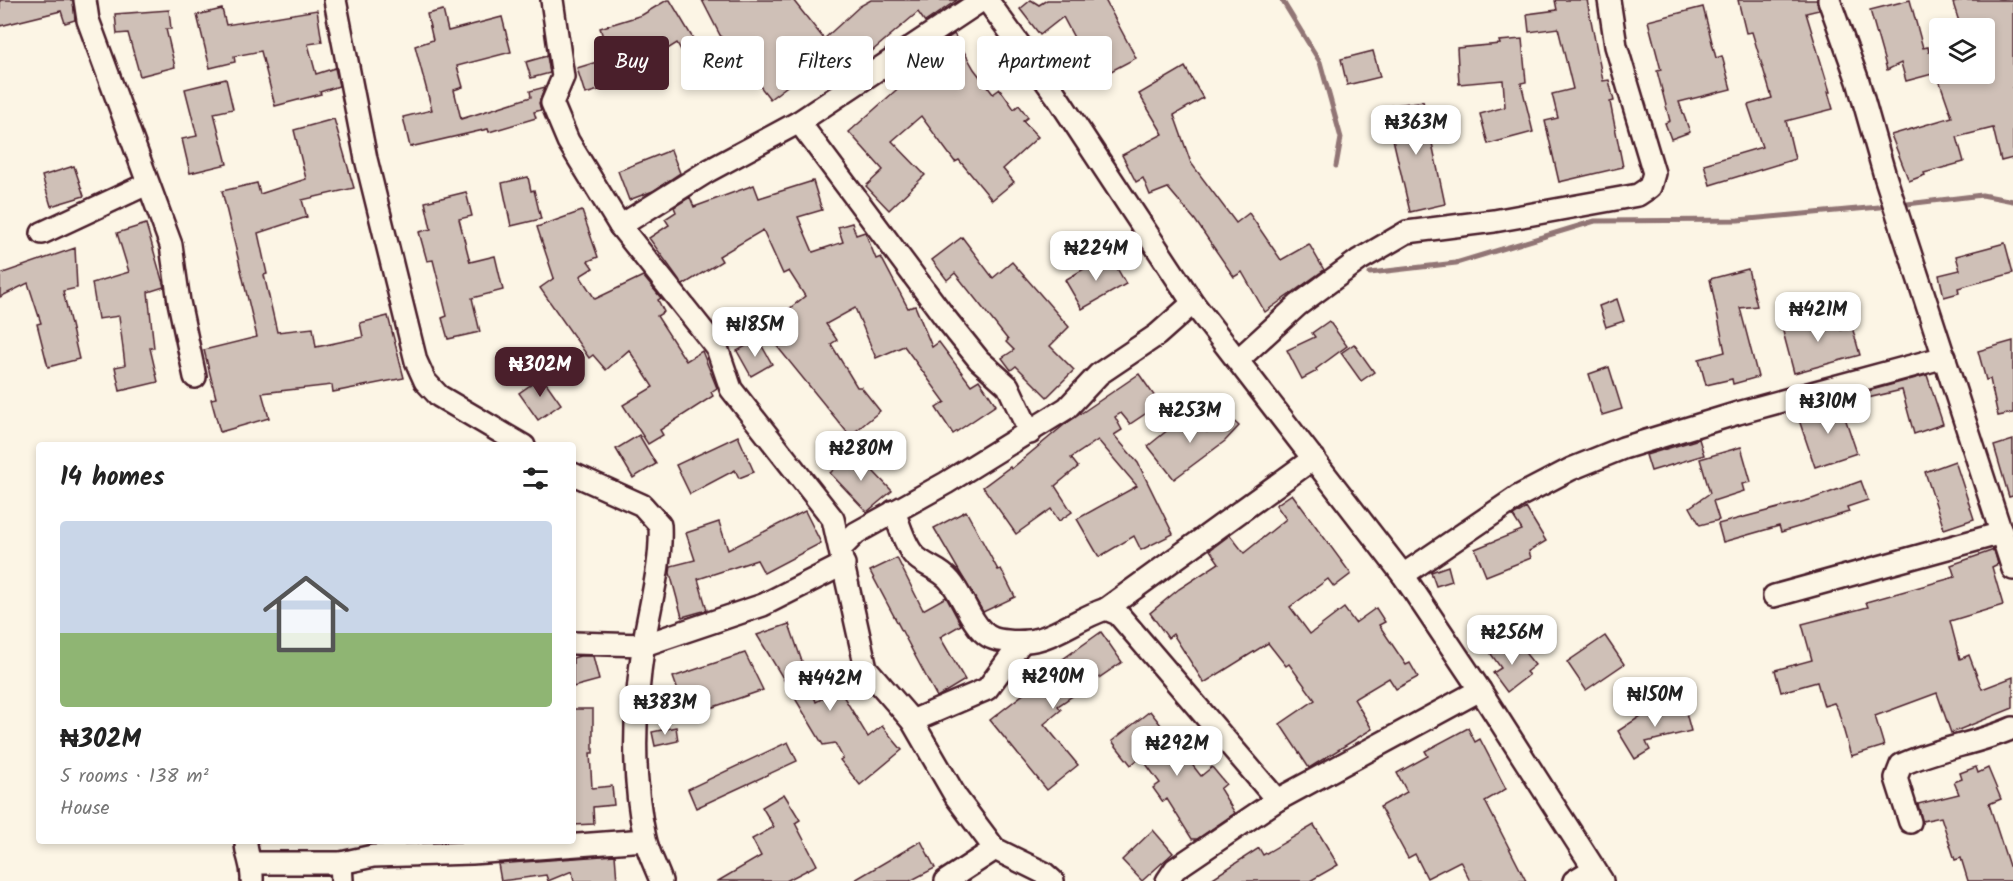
<!DOCTYPE html>
<html lang="en">
<head>
<meta charset="utf-8">
<style>
	:root { --surface:#fff; --page:#f6f6f6; --text:#222; --muted:#767676; --line:#e0e0e0; --accent:#4a1f2b }
	body { margin:0; font-family:Kalam,sans-serif; background:var(--page); color:var(--text); height:100vh; display:flex; flex-direction:column; font-size:22px; white-space:nowrap }
	* { box-sizing:border-box; margin:0 }
	p { font-size:20px; color:var(--muted) }
	.icon { flex:none; width:33px; height:33px; fill:none; stroke:currentColor; stroke-width:2; stroke-linecap:round; stroke-linejoin:round }
	.map { position:relative; flex:1; overflow:hidden }
	.drawer { position:absolute; left:36px; top:442px; width:540px; height:402px; display:flex; flex-direction:column; background:var(--surface); border-radius:6px; box-shadow:0 3px 9px #0003 }
	.drawer>* { flex:none }
	.hud { position:absolute; left:594px; top:36px; width:570px; height:54px; display:flex; gap:12px }
	.fabs { position:absolute; left:1929px; top:18px; display:grid; gap:12px }
	.fabs a { display:grid; place-items:center; width:66px; height:66px; border-radius:6px; background:var(--surface); box-shadow:0 3px 9px #0003; font-size:30px }
	.price { position:absolute; translate:-50% -51px; padding:0 14px; border-radius:12px; background:#fff; color:#222; font-size:20px; line-height:39px; filter:drop-shadow(0 2px 3px #0008) }
	.price::after { content:''; position:absolute; left:50%; top:36px; width:18px; height:14px; margin-left:-9px; background:inherit; clip-path:polygon(0 0,100% 0,50% 100%) }
	.price.current { background:var(--accent); color:#fff }
	ul { padding:0; list-style:none }
	li { display:grid; align-content:center; gap:12px; height:318px; padding:0 24px }
	li+li { border-top:2px solid var(--line) }
	li span { display:grid; place-items:center; height:186px; border-radius:6px; color:#555 }
	li>.icon { margin-inline-start:auto }
	span .icon { width:108px; height:108px; fill:#fffc; stroke-width:1 }
	li b { font-size:26px }
	h2 { display:flex; justify-content:space-between; align-items:center; height:72px; padding:0 24px; font-size:26px }
	.tag { padding:0 21px; border-radius:6px; background:var(--surface); box-shadow:0 3px 9px #0003; font-size:21px; line-height:54px }
	.tag.current { background:var(--accent); color:#fff }
	.map>svg:first-child { display:block }
	.lines { fill:none; stroke-linecap:round; stroke-linejoin:round }
	.stream { stroke:#917474; stroke-width:5 }
	.building { fill:#cfc0b7; stroke:#4a1f2b; stroke-width:1.5 }
	.street-casing { stroke:#4a1f2b; stroke-width:26 }
	.street { stroke:#fcf5e5; stroke-width:21 }
</style>
</head>
<body>
<div class="map">
<svg width="2013" height="881" viewBox="0 0 2013 881">
	<rect width="100%" height="100%" fill="#fcf5e5"/>
	<filter id="ink" filterUnits="userSpaceOnUse"><feTurbulence type="fractalNoise" baseFrequency=".0167" numOctaves="2"/><feDisplacementMap in="SourceGraphic" scale="12" xChannelSelector="R" yChannelSelector="G"/><feConvolveMatrix kernelMatrix="1 2 1 2 8 2 1 2 1" color-interpolation-filters="sRGB"/></filter>
	<g filter="url(#ink)">
		<g class="lines">
			<g class="stream">
				<path d="M1282,0L1320,62L1341,138L1336,166"/>
				<path d="M1899,205L1982,195L2013,201"/>
				<path d="M1370,273L1456,263L1595,221L1738,220L1890,206"/>
			</g>
		</g>
		<g class="building">
			<path d="M0,0H73L75,20L65,23L61,11L0,26Z"/>
			<path d="M667,0H670L710,67L695,75L677,43L645,63L651,83L632,89L630,81L585,94L577,68L610,58L600,28L642,15Z"/>
			<path d="M702,0H793L824,39L860,6L871,0H957L925,22L918,12L858,63L842,45L770,99L720,35Z"/>
			<path d="M1031,0L1039,5L1047,0H1105L1136,58L1096,79L1063,17L1040,35L1020,9Z"/>
			<path d="M1555,0H1587L1603,81L1609,80L1614,101L1610,102L1623,167L1559,182L1545,121L1558,118L1552,94L1573,89L1558,28L1529,32L1527,14L1557,10Z"/>
			<path d="M1738,0H1817L1819,10L1806,13L1830,92H1828L1833,109L1786,121L1795,159L1710,185L1704,164L1762,147L1748,105L1772,98L1752,32L1746,33Z"/>
			<path d="M1910,0L1923,48L1928,47L1929,52L1940,49V72L1906,81L1901,63L1887,70L1870,10Z"/>
			<path d="M1963,0H2013V158L2001,161L1993,128L1957,137L1964,162L1924,173L1925,175L1909,181L1891,135L1952,117L1937,74H1984V28H1961L1953,3Z"/>
			<path d="M1703,7L1716,58L1722,56L1731,89L1679,102L1690,132L1671,139L1665,123L1670,121L1657,71L1661,70L1648,21Z"/>
			<path d="M222,9L226,25L317,10L322,42L308,44L316,74L335,68L339,86L320,92L321,94L275,106L261,51L234,56L235,62L210,68L197,15Z"/>
			<path d="M169,10L171,29H166L175,67L140,76L128,33L117,34L115,14Z"/>
			<path d="M443,10L448,31L502,17L511,52L457,66L463,87L454,90L461,119L531,97L530,91L545,87L539,103L541,110L534,112L536,118L489,132L488,129L410,147L403,117L432,110L415,46L433,40L427,14Z"/>
			<path d="M954,34L974,69L993,94L1000,89L1014,109L1019,105L1028,117L1023,121L1038,137L1003,169L1014,182L992,200L959,160L955,162L921,116L892,141L925,175L889,210L866,186L883,170L849,132L913,75L910,72L925,59L922,55Z"/>
			<path d="M1522,39L1526,82L1521,83L1533,132L1488,144L1480,114L1505,107L1503,80L1459,84L1457,48L1500,44L1499,41Z"/>
			<path d="M1373,51L1380,77L1347,85L1341,59Z"/>
			<path d="M547,56L550,73L531,78L526,62Z"/>
			<path d="M1185,67L1203,98L1174,115L1191,163L1236,223L1249,213L1281,260L1309,244L1324,270L1265,312L1242,272L1234,277L1195,220L1168,188L1150,195L1143,178L1136,182L1122,155L1163,134L1139,94Z"/>
			<path d="M226,79L233,109L214,113L227,164L190,173L182,139L197,136L185,89Z"/>
			<path d="M1423,101L1445,204L1410,212L1393,139L1389,106Z"/>
			<path d="M334,119L354,188L302,200L307,217L258,233L267,274L264,275L277,332L313,328L316,347L363,337L360,323L388,316L404,378L333,392L332,385L262,393L269,418L220,432L211,399L216,398L204,350L257,337L222,191L257,183L260,194L306,179L294,130Z"/>
			<path d="M671,150L680,173L653,191L629,200L618,171Z"/>
			<path d="M74,166L84,196L51,206L42,176Z"/>
			<path d="M528,177L531,191L534,190L541,219L511,226L502,183Z"/>
			<path d="M813,181L822,210L798,217L813,252L843,242L838,227L852,223L856,235L865,232L876,259L881,257L908,308L915,306L932,347L939,342L971,385L979,380L996,405L953,434L936,408L945,402L904,346L876,358L855,308L826,324L837,340L831,344L857,387H861L880,411L850,436L767,334L778,328L773,322L805,296L789,271L783,274L763,230L719,256L722,261L683,285L649,238L669,225L665,219L676,212L674,207L690,197L694,207L754,185L759,198Z"/>
			<path d="M466,192L472,216L459,219L470,262L495,256L503,290L472,298L480,332L448,339L442,318L447,316L433,260L427,261L419,232L431,229L425,202Z"/>
			<path d="M582,211L598,257L588,261L593,268L580,276L595,299L643,276L661,298L658,300L664,312L657,316L686,361L702,351L717,388L711,392L713,396L660,430L663,435L648,444L623,405L653,387L629,350L606,370L593,355L589,358L540,288L554,278L537,227Z"/>
			<path d="M146,224L164,287L148,292L154,348H150L158,382L120,391L115,367L125,365L119,316L98,319L92,283L129,272L117,233Z"/>
			<path d="M962,237L993,278L1012,262L1069,327L1050,346L1074,370L1047,397L1016,366L1011,370L1002,358L1014,350L1006,342L1008,340L955,273L947,280L932,260Z"/>
			<path d="M2005,243L2013,273L1958,288L1959,293L1944,297L1939,275L1960,270L1956,256Z"/>
			<path d="M75,248L77,288L63,291L79,359L48,367L37,324L41,323L28,283L0,297V274Z"/>
			<path d="M1109,254L1126,284L1082,309L1065,280Z"/>
			<path d="M1748,269L1757,306L1740,308L1758,377L1733,384L1732,379L1706,385L1699,359L1725,352L1710,279Z"/>
			<path d="M1617,299L1624,321L1606,327L1599,306Z"/>
			<path d="M1813,315L1815,326L1839,320L1841,330L1852,327L1860,355L1794,373L1781,324Z"/>
			<path d="M1329,321L1347,346L1316,369L1317,371L1302,379L1287,350L1315,337L1312,333Z"/>
			<path d="M758,339L772,364L751,376L737,351Z"/>
			<path d="M2013,341V413L1998,416L1990,379L1986,380L1978,351Z"/>
			<path d="M1354,344L1374,372L1361,381L1341,353Z"/>
			<path d="M1609,367L1622,409L1602,415L1589,374Z"/>
			<path d="M1139,374L1160,404L1130,424L1121,413L1115,417L1122,430L1114,435L1138,463L1173,534L1141,550L1134,536L1099,557L1077,519L1137,486L1098,440L1071,458L1078,467L1055,486L1072,512L1059,521L1051,509L1016,534L983,487L1010,467L1011,469L1064,425Z"/>
			<path d="M1927,375L1943,424L1914,434L1902,390L1859,400L1857,394Z"/>
			<path d="M542,377L561,404L538,420L519,393Z"/>
			<path d="M1840,403L1857,453L1815,467L1798,417Z"/>
			<path d="M1225,413L1239,426L1225,441L1174,479L1148,446L1185,416L1195,429L1200,424L1207,432Z"/>
			<path d="M639,435L656,464L633,478L616,449Z"/>
			<path d="M738,436L754,472L739,478L735,470L690,494L676,465Z"/>
			<path d="M1699,439L1704,455L1651,471L1646,455Z"/>
			<path d="M2013,440V496L2009,497L1994,446Z"/>
			<path d="M1741,447L1751,482L1742,484L1744,491L1713,501L1719,520L1700,525L1690,507L1710,493L1700,459Z"/>
			<path d="M854,451L892,491L867,512L830,473Z"/>
			<path d="M1955,461L1974,519L1944,529L1925,472Z"/>
			<path d="M1861,481L1868,500L1847,507L1849,512L1781,532L1779,526L1723,542L1718,524L1812,499Z"/>
			<path d="M1292,494L1351,574L1334,587L1328,579L1290,607L1310,634L1344,608L1355,623L1376,608L1385,622L1379,625L1406,665L1410,663L1418,677L1396,689L1389,678L1354,699L1372,729L1309,768L1280,724L1315,700L1289,664L1286,666L1268,643L1204,683L1173,634L1168,638L1150,613L1179,589L1219,563L1210,550L1230,535L1244,553L1286,519L1276,505Z"/>
			<path d="M1526,508L1546,541L1529,551L1531,558L1486,576L1475,549L1522,530L1513,516Z"/>
			<path d="M805,511L821,543L764,573L757,560L698,579L707,610L682,617L670,573L671,566L695,560L686,533L719,522L728,550Z"/>
			<path d="M966,511L998,570L1001,569L1015,597L983,612L934,528Z"/>
			<path d="M1994,550L1998,564L1992,567L2003,605L1950,621L1960,659L1969,655L1982,689L2013,677V708L1951,733L1937,693L1875,716L1884,746L1851,756L1838,710L1834,703L1824,706L1817,682L1781,692L1775,670L1812,660L1802,624L1868,607L1866,602L1955,577L1951,565Z"/>
			<path d="M897,558L923,610L946,597L961,625L940,637L965,680L937,697L870,571Z"/>
			<path d="M1448,566L1452,581L1436,586L1431,572Z"/>
			<path d="M789,624L816,702L839,689L868,737L882,726L902,750L860,785L840,760L843,758L835,743L823,745L757,635Z"/>
			<path d="M1101,632L1122,662L1058,706L1061,710L1044,724L1078,765L1047,790L990,720L1058,667L1056,664Z"/>
			<path d="M1605,636L1624,664L1586,690L1567,662Z"/>
			<path d="M1505,643L1510,650L1518,644L1535,665L1526,672L1529,675L1507,692L1493,673L1501,668L1491,654Z"/>
			<path d="M745,653L763,690L687,716L673,677Z"/>
			<path d="M580,656H593L599,680L573,687V658Z"/>
			<path d="M1683,702L1691,731L1646,742L1650,750L1635,759L1618,731L1641,716L1640,714Z"/>
			<path d="M573,709H593V753H590L592,788L612,786L614,805L593,807L594,824L573,825Z"/>
			<path d="M1150,711L1201,776L1212,767L1226,784L1220,789L1235,813L1197,839H1192L1167,799L1163,802L1153,788L1160,783L1141,757L1131,765L1112,741Z"/>
			<path d="M676,727L678,741L655,746L652,732Z"/>
			<path d="M1468,728L1475,742L1480,739L1506,789L1485,801L1526,881H1470L1460,861L1427,878L1415,854L1408,858L1380,807L1407,792L1397,773L1428,756L1425,751Z"/>
			<path d="M788,742L797,761L696,808L688,789Z"/>
			<path d="M1976,767L1978,773L1988,768L2001,799L1989,804L2009,866L2013,865V881H1968L1961,858L1955,860L1941,817L1922,821L1918,804L1959,794L1954,782L1962,779L1960,773Z"/>
			<path d="M784,794L800,820L795,823L817,865L786,881H718L761,856L752,839L774,827L762,807Z"/>
			<path d="M1314,825L1338,865L1310,881H1208L1259,848L1263,855Z"/>
			<path d="M1153,830L1173,853L1142,881L1122,860Z"/>
			<path d="M921,841L935,868L910,881H853Z"/>
			<path d="M615,855L617,881H574L572,871L548,881L546,875L501,881L498,864Z"/>
		</g>
		<g class="lines">
			<g class="street-casing">
				<g id="street">
					<path d="M85,0L88,20L171,245L179,302L195,377"/>
					<path d="M335,0L366,159L416,361L425,381L439,396L524,446"/>
					<path d="M552,0L563,77L552,103L568,141L620,226L717,348L731,389L833,519L866,668L912,721L956,797L995,849L1044,873L1053,881"/>
					<path d="M987,0L1056,95L1193,303L1403,575L1480,690L1602,881"/>
					<path d="M1829,0L1858,81L1885,176L2013,569"/>
					<path d="M799,122L946,319L979,360L1008,386L1030,433"/>
					<path d="M620,226L708,171L799,122L982,0"/>
					<path d="M42,233L147,184"/>
					<path d="M1239,359L1298,305L1359,260L1407,232L1494,221L1638,195L1650,187L1654,173L1616,46L1609,0"/>
					<path d="M573,474L642,505L660,525C662,564 650,604 644,642C634,707 631,774 645,838C648,853 656,867 661,881"/>
					<path d="M894,511C899,524 904,543 913,554C923,566 940,568 950,581C963,596 968,617 982,631C990,639 997,640 1007,641C1050,646 1069,621 1106,609L1118,614L1277,800"/>
					<path d="M841,548L856,533L946,483L1067,408L1099,374L1157,335L1193,303"/>
					<path d="M1403,575L1519,496L1571,469L1623,448L1738,413L1945,357"/>
					<path d="M1774,596L2002,533"/>
					<path d="M1106,609L1314,458"/>
					<path d="M573,643L644,645L763,605L844,564"/>
					<path d="M912,721L987,689L1021,643"/>
					<path d="M1910,822L1896,778L1901,765C1937,748 1977,744 2013,728"/>
					<path d="M246,842C246,857 253,862 252,881"/>
					<path d="M253,863H341L373,856L472,853L645,840"/>
					<path d="M341,863L342,881"/>
					<path d="M946,881L995,849"/>
					<path d="M1167,881L1175,869L1277,800L1480,690"/>
					<path d="M1574,881L1594,869"/>
				</g>
			</g>
			<use href="#street" class="street"/>
		</g>
	</g>
</svg>
<div class="fabs">
<a><svg class="icon" aria-label="layers" viewBox="0 0 24 24"><path d="M12 4l9 5-9 5-9-5zM3 14l9 5 9-5"/></svg></a>
</div>
<b class="price" style="left:1416px;top:156px">₦363M</b>
<b class="price" style="left:1096px;top:282px">₦224M</b>
<b class="price" style="left:1818px;top:343px">₦421M</b>
<b class="price" style="left:755px;top:358px">₦185M</b>
<b class="price current" style="left:540px;top:398px">₦302M</b>
<b class="price" style="left:1828px;top:435px">₦310M</b>
<b class="price" style="left:1190px;top:444px">₦253M</b>
<b class="price" style="left:861px;top:482px">₦280M</b>
<b class="price" style="left:1512px;top:666px">₦256M</b>
<b class="price" style="left:1053px;top:710px">₦290M</b>
<b class="price" style="left:830px;top:712px">₦442M</b>
<b class="price" style="left:1655px;top:728px">₦150M</b>
<b class="price" style="left:665px;top:736px">₦383M</b>
<b class="price" style="left:1177px;top:777px">₦292M</b>
<div class="hud">
<a class="tag current">Buy</a>
<a class="tag">Rent</a>
<a class="tag">Filters</a>
<a class="tag">New</a>
<a class="tag">Apartment</a>
</div>
<section class="drawer">
<h2>14 homes<svg class="icon" aria-label="filters" viewBox="0 0 24 24"><path d="M4 7h16M4 17h16"/><circle cx="9" cy="7" r="2"/><circle cx="15" cy="17" r="2"/></svg></h2>
<ul>
<li><span style="background:linear-gradient(#c9d6e8 60%,#8fb573 0)"><svg class="icon" aria-label="home" viewBox="0 0 24 24"><path d="M3 11l9-7 9 7M6 9v11h12V9"/></svg></span><div><b>₦302M</b><p>5 rooms · 138 m²</p><p>House</p></div></li>
</ul>
</section>
</div>
</body>
</html>
